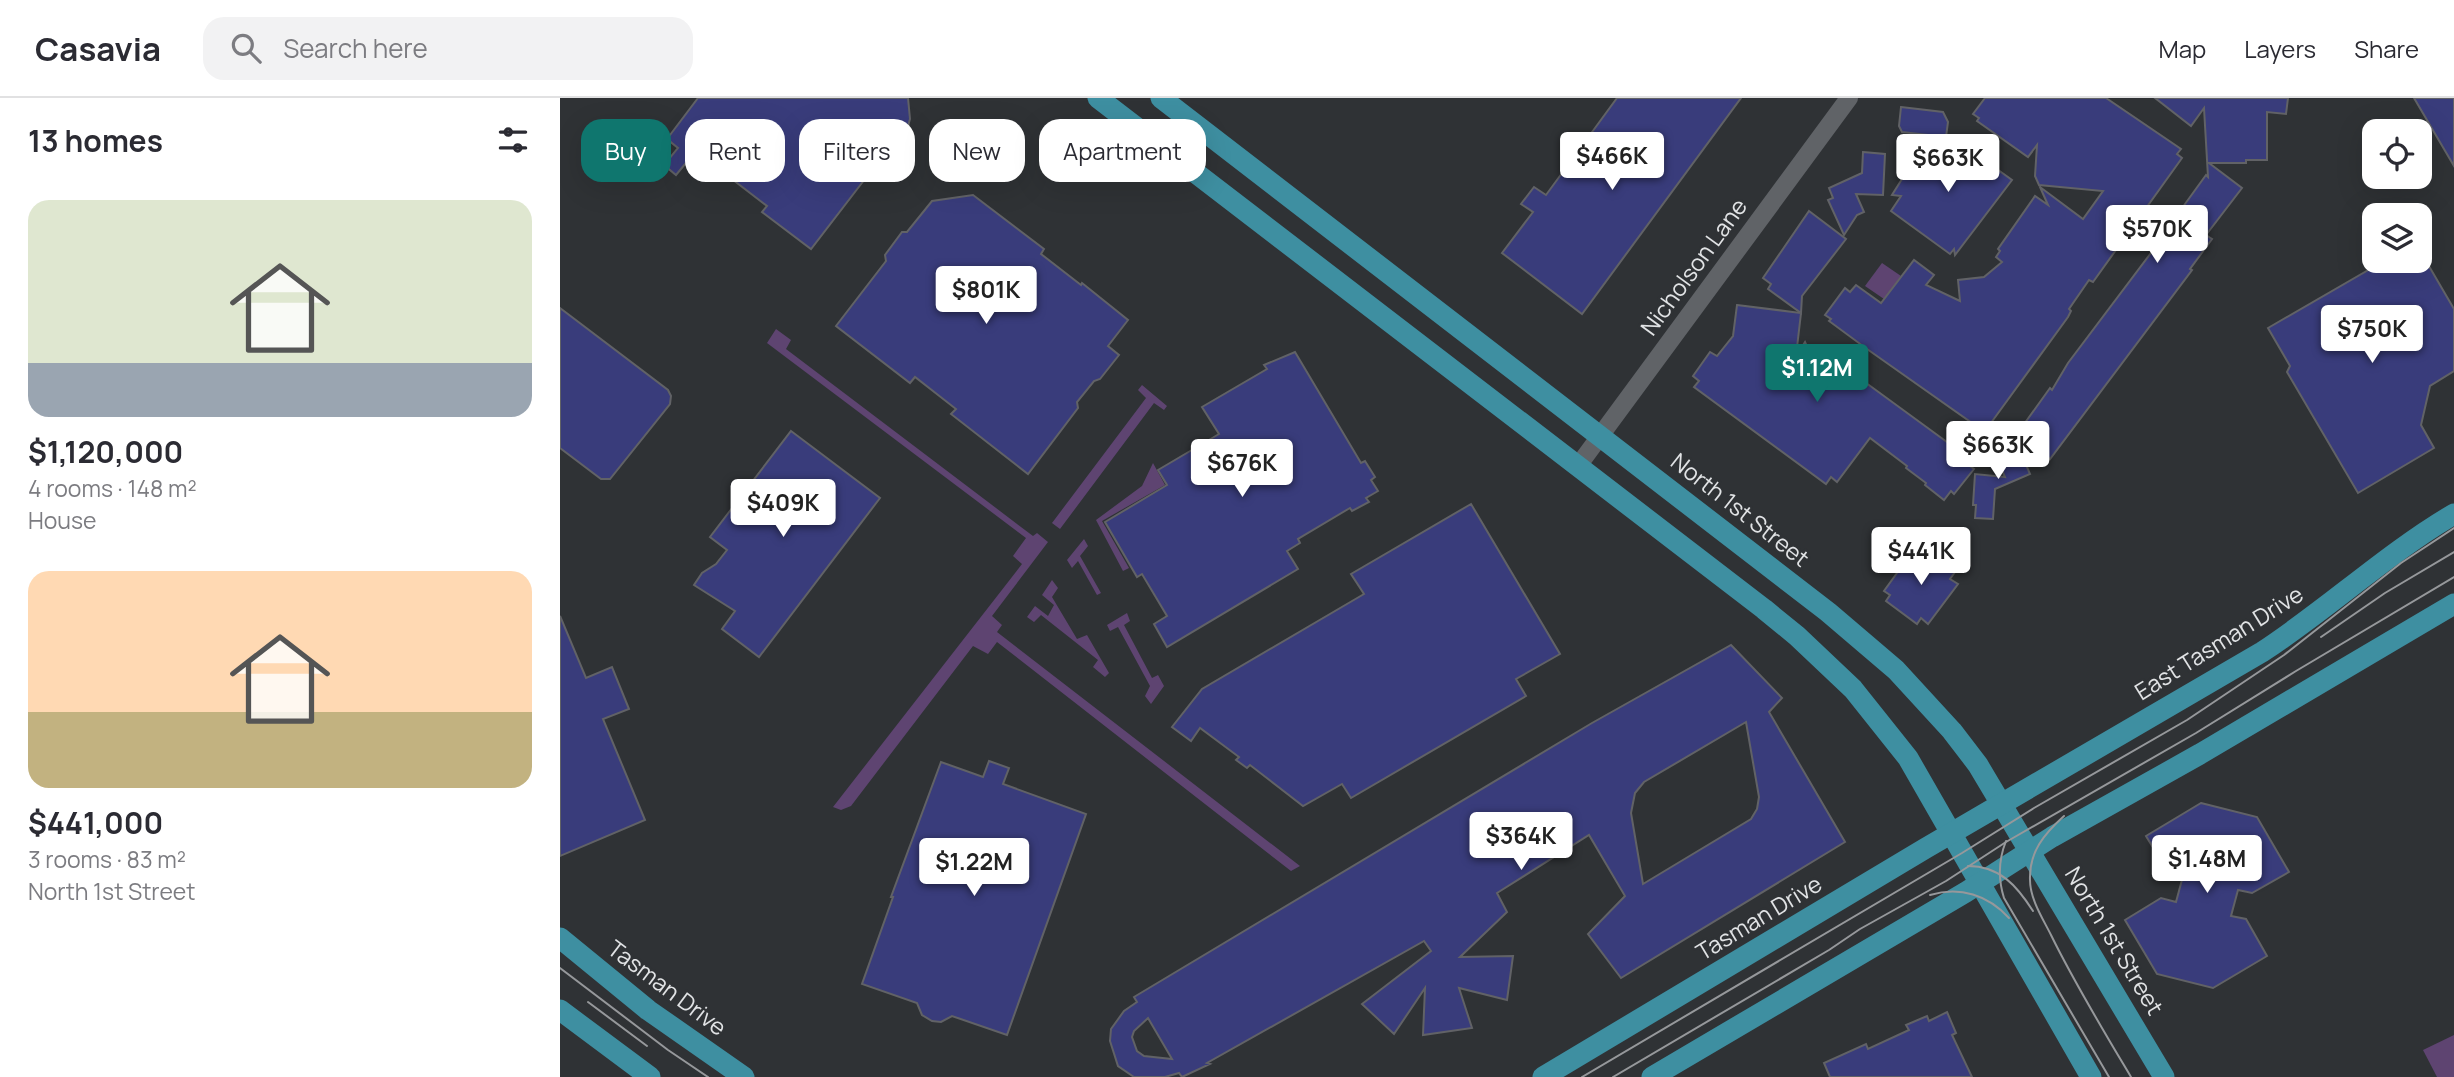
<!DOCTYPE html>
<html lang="en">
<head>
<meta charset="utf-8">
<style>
	:root { --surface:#fff; --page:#f2f2f3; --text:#2b2b33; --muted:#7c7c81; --line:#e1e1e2; --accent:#0f766e }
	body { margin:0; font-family:Manrope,sans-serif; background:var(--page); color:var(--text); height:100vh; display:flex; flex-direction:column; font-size:26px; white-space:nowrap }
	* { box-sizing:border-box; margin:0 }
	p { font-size:23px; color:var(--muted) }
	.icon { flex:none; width:38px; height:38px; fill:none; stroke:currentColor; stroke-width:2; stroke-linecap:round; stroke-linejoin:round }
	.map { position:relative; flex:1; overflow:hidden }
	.side { display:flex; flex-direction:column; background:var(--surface); width:560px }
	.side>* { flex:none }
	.guide { position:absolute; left:21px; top:21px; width:665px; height:63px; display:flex; gap:14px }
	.buttons { position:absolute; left:1802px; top:21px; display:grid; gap:14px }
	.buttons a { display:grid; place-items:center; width:70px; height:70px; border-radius:14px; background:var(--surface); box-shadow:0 7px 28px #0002; font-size:35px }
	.price { position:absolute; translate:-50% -60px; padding:0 16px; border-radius:7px; background:#fff; color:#222; font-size:23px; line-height:46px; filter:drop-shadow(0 2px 4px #0008) }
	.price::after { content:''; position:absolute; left:50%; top:42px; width:21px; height:16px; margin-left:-10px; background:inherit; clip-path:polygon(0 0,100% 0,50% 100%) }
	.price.current { background:var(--accent); color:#fff }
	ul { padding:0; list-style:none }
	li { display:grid; align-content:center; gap:14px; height:371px; padding:0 28px }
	li span { display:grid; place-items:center; height:217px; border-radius:21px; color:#555 }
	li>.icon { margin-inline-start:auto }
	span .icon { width:126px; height:126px; fill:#fffc; stroke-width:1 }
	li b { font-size:30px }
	h2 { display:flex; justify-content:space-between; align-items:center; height:84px; padding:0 28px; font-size:30px }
	.chip { padding:0 24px; border-radius:21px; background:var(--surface); box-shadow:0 7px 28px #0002; font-size:24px; line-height:63px }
	.chip.current { background:var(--accent); color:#fff }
	header { display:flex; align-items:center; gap:42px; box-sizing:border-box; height:98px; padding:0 35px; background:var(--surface); border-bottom:2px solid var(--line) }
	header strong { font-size:33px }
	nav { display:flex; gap:38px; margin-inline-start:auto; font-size:24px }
	.search { width:490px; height:63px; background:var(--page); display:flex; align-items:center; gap:18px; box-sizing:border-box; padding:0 24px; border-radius:21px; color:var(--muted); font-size:26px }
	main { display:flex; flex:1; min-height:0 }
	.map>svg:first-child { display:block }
	.green { fill:#5e4471 }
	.building { fill:#393c7b; stroke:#616266; stroke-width:2; fill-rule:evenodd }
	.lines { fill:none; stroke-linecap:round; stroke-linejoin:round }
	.street { stroke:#606367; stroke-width:18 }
	.primary { stroke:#3e8fa1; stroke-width:21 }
	.tram { stroke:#96989b; stroke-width:2 }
	.labels { text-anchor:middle; stroke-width:5; stroke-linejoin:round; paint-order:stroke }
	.street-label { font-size:23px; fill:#e1e3e5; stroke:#2f3235 }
</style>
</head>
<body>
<header>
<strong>Casavia</strong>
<div class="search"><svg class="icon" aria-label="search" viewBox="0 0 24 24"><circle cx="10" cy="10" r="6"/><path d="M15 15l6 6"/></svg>Search here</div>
<nav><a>Map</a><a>Layers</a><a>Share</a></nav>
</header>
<main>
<section class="side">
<h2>13 homes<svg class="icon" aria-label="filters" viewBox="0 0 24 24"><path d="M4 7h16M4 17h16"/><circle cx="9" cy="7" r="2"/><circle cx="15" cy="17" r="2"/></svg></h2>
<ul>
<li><span style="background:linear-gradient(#dfe7d0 75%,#9aa5b1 0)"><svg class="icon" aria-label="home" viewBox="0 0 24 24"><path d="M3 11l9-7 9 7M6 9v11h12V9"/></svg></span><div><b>$1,120,000</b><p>4 rooms · 148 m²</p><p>House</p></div></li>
<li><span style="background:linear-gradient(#ffd9b3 65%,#c2b280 0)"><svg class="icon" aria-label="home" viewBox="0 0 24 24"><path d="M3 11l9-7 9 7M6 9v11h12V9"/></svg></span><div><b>$441,000</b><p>3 rooms · 83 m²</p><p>North 1st Street</p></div></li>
</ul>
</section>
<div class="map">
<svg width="1894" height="979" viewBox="0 0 1894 979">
	<rect width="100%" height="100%" fill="#2f3235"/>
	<g class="green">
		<path d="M1322,165L1341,178L1324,201L1305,188Z"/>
		<path d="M216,231L231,242L226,251L473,438L477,435L488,444L432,518L442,527L437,534L740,768L731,773L437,544L428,556L413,548L291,708L281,712L273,709L462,466L453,458L466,440L207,245Z"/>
		<path d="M582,287L607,308L604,312L594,305L500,431L492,425L586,300L578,292Z"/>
		<path d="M593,365L605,387L542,423L569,470L563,473L536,422L582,388Z"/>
		<path d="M524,441L528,448L520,458L541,495L537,497L518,463L512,470L507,462Z"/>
		<path d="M492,482L498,490L492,499L517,541L527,537L549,575L545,579L533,569L538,562L481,517L474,524L467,519L475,508L488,518L494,507L482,497Z"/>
		<path d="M567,515L570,523L564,527L592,580L598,577L604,588L591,606L585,598L590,588L558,529L550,533L547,527Z"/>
		<path d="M1894,937V979H1877L1863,952Z"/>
	</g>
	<g class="building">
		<path d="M138,0H348L350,21L345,39L335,52L322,61L307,65L308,77L251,151L202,114L207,108L164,75L159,82L130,60L116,77L104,67L118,50L107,41Z"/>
		<path d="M1057,0H1181L1022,216L942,155L973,114L961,106L974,89L986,97Z"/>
		<path d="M1425,0H1546L1621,51L1617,56L1622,60L1533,184L1529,182L1509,211L1511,213L1508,219L1428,329L1425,327L1422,332L1307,251L1269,223L1271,221L1265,217L1285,190L1290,194L1296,187L1321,205L1354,162L1374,177L1366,187L1400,203L1398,182L1424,179L1442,164L1436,159L1440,153L1438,151L1475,98L1488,107L1480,89L1523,121L1543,93L1479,87L1475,78L1477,47L1468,59L1417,23L1419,20L1413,16Z"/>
		<path d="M1595,0H1728L1726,16L1707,14V62H1686V65H1649L1682,90L1646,137L1652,141L1630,171L1632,172L1490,361L1457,336L1490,290L1492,292L1508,265L1609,131L1625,106L1646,77L1648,79L1644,10L1631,28Z"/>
		<path d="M1854,0H1894V68Z"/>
		<path d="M1341,9L1383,14L1388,24L1386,39L1342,34L1339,28Z"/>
		<path d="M1396,41L1403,58L1409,51L1452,82L1395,157L1394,151L1390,156L1331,113L1341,98L1332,97L1354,62L1352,57L1385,43L1383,58Z"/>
		<path d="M1303,54L1325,56L1323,97L1296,96L1304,114L1297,117L1284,137L1268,102L1273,100L1269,90L1302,75Z"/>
		<path d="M413,97L484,151L481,156L521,187L522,185L568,222L548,248L559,257L540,281L534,283L517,304L518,310L468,376L391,316L396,311L355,279L350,285L276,228L326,163L325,157L342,134H347L372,103Z"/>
		<path d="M1249,113L1286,141L1242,198L1241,215L1208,191L1211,186L1203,180Z"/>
		<path d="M1824,163H1866L1894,211V273L1870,288L1861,327L1874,350L1798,395L1727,274L1730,268L1708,230Z"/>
		<path d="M1177,207L1241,215L1236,258L1245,244L1250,255L1255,248L1261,252L1391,347L1388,352L1414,371L1394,396L1391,393L1384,402L1365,387L1366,385L1346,370L1347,368L1310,340L1277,384L1271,379L1266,386L1134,289L1139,283L1133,278L1150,254L1157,258L1173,238Z"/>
		<path d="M0,210L108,292L111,298L110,306L50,381H41L0,350Z"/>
		<path d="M735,254L801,365L805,363L815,379L811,382L818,393L806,400L809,404L792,413L790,410L738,441L740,445L727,453L738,471L607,549L594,526L607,518L582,476L577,479L545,424L607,387L598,372L659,336L642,309L707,271L704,267Z"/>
		<path d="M231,333L320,400L199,559L162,531L175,513L134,487L142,475L156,466L167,452L150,439Z"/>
		<path d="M1455,341L1470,376L1435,391L1433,421L1415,420L1416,407H1413L1415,376L1445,379L1436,357L1446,353Z"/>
		<path d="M911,406L1000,556L956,581L966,598L791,700L782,686L743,708L690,667L687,670L676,662L679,659L640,630L631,643L612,629L642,591L804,496L791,476Z"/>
		<path d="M1364,452L1395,474L1390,481L1398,486L1368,526L1361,520L1357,526L1326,503L1330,497L1324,493L1353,453L1359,458Z"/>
		<path d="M0,518L26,580L52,569L69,611L43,621L85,722L0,758Z"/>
		<path d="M1171,547L1222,600L1209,614L1285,744L1061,880L1028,836L1065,798L1029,737L937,795L947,814L900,859L953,858L947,902L899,890L912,930L863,937L865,890L834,936L802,906L871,853L864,843L647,965L650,966L622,979L619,975L605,979H574L558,968L550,943L551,931L564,913L577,904L574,899L1032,625ZM1186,624L1199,699L1197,711L1191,721L1083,786L1071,715L1075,695L1084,684ZM588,920L612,961L584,958L577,953L572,939L574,933Z"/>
		<path d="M429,663L449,670L443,686L526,716L447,937L392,918L381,924L372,923L362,917L357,905L302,886L333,799H331L381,664L423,679Z"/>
		<path d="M1641,705L1697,719L1729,774L1692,795L1678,792L1671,818L1686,821L1707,858L1653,890L1597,876L1565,822L1601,800L1616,804L1623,778L1608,774L1586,738Z"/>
		<path d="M1387,914L1396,935L1392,937L1412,979H1270L1264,965L1306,946L1308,951L1349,932L1346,927L1367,918L1369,923Z"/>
	</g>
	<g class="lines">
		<path class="street" d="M1018,368L1289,0"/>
		<g class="primary">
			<path d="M538,0L1204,511L1237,538L1293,591L1348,660L1531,979"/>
			<path d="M601,0L1268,514L1336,572L1392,633L1418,667L1604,979"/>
			<path d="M0,840L88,912L184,979"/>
			<path d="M0,912L90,979"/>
			<path d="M983,979L1366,750L1702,554C1768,511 1826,456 1894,416"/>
			<path d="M1092,979L1406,794L1492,739L1640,656L1894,506"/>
		</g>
		<g class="tram">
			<path d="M1761,539L1825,495L1894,454"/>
			<path d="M1504,718C1484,736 1469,754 1470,782C1470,801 1483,821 1491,837C1515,886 1543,932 1571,979"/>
			<path d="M1446,743C1438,763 1438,781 1444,800L1549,979"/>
			<path d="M1408,768C1440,768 1457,788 1473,813"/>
			<path d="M1370,797C1400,788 1428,797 1449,820"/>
			<path d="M0,870L108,952L148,979"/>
			<path d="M28,904L87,948"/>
			<path d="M1022,979L1402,755L1474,710L1627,622L1724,557L1841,465L1894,430"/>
			<path d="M1053,979L1269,852L1300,831L1386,783L1446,744L1636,635L1736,573L1894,479"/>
		</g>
	</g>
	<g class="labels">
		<g class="street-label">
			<text transform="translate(1134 169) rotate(-54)" y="8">Nicholson Lane</text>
			<text transform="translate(1180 412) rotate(38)" y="8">North 1st Street</text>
			<text transform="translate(1659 545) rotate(-32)" y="8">East Tasman Drive</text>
			<text transform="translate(1199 820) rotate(-31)" y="8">Tasman Drive</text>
			<text transform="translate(1554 843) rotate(59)" y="8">North 1st Street</text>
			<text transform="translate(107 890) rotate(37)" y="8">Tasman Drive</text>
		</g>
	</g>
</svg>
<div class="buttons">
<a><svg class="icon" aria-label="locate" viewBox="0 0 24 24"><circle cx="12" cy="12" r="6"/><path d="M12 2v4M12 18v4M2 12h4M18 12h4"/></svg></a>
<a><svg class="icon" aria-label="layers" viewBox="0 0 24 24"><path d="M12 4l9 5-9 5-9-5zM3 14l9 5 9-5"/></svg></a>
</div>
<b class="price" style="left:1052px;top:94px">$466K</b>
<b class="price" style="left:1388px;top:96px">$663K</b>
<b class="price" style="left:1597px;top:167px">$570K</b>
<b class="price" style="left:426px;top:228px">$801K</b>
<b class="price" style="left:1812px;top:267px">$750K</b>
<b class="price current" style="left:1257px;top:306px">$1.12M</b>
<b class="price" style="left:1438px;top:383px">$663K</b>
<b class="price" style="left:682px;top:401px">$676K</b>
<b class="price" style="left:223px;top:441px">$409K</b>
<b class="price" style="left:1361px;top:489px">$441K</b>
<b class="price" style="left:961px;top:774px">$364K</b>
<b class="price" style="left:1647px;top:797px">$1.48M</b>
<b class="price" style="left:414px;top:800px">$1.22M</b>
<div class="guide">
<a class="chip current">Buy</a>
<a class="chip">Rent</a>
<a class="chip">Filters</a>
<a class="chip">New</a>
<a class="chip">Apartment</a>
</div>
</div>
</main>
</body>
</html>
